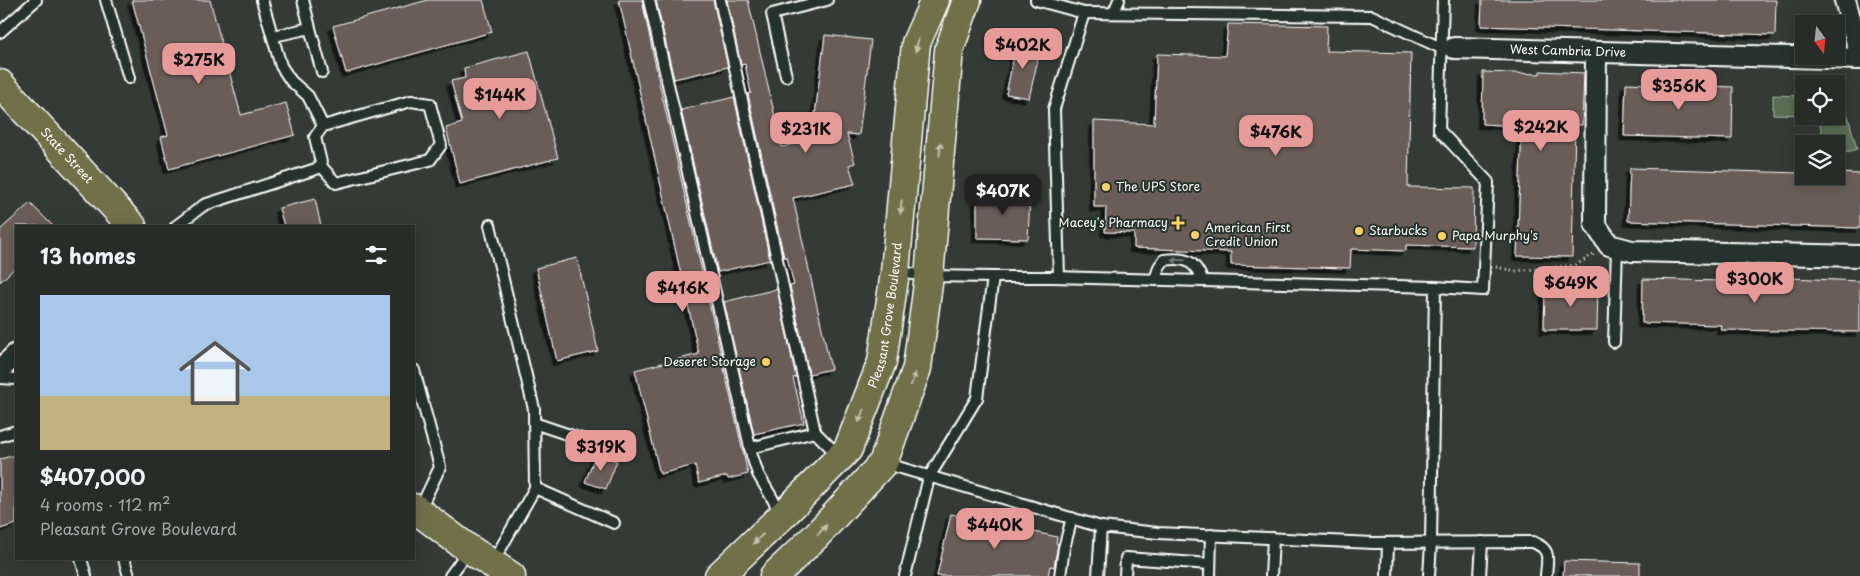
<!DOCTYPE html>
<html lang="en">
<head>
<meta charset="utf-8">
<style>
	:root { --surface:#272c28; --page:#333834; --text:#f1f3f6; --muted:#a4a7a8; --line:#434845; --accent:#e69b98 }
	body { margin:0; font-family:"Playpen Sans",sans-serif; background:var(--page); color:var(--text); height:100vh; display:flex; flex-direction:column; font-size:19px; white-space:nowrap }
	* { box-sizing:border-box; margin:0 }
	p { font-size:16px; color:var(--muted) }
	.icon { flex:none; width:28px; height:28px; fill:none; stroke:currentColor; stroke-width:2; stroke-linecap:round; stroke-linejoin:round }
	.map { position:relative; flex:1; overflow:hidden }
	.sheet { position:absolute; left:15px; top:225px; width:400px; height:335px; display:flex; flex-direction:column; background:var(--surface); border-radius:0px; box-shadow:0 2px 12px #0003,0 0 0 1px var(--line) }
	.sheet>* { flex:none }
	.needle { width:32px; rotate:165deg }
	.buttons { position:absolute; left:1795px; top:15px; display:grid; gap:10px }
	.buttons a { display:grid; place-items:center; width:50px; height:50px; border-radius:0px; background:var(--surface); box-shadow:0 2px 12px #0003,0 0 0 1px var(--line); font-size:25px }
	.price { position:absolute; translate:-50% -42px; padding:0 11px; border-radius:10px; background:var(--accent); color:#111; font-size:16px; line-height:32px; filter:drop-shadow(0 1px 2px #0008) }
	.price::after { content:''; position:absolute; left:50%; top:30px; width:15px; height:11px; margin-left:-8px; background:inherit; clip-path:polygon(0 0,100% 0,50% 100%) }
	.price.on { background:#222; color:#fff }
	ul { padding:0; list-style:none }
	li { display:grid; align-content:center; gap:10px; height:265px; padding:0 25px }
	li span { display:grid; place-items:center; height:155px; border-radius:0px; color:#555 }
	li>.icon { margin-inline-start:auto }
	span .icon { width:90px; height:90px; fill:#fffc; stroke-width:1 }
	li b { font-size:21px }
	h2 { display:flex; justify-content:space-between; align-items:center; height:60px; padding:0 25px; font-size:21px }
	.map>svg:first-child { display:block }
	.green { fill:#586e52; stroke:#acb6a8 }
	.building { fill:#6a5d58; stroke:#fff; filter:url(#shadow) }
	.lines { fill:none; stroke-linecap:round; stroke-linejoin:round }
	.service-casing { stroke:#fff; stroke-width:14 }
	.minor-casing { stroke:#fff; stroke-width:24 }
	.primary-casing { stroke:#fff; stroke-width:31 }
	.path { stroke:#fff; stroke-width:3; stroke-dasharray:1 4; stroke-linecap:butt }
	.service { stroke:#26332d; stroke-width:10 }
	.minor { stroke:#26332d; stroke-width:20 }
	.primary { stroke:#70704a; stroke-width:28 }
	.oneway { fill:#bfbfae }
	.oneway2 { fill:#727a76 }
	.poi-dot { fill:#ffd166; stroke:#26332d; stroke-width:2 }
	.labels { text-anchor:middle; stroke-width:4; stroke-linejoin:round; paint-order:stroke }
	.street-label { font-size:12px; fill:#fff; stroke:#26332d }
	.poi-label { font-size:12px; fill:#fff; stroke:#26332d; text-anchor:start }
</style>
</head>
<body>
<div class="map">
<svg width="1860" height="576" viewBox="0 0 1860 576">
	<defs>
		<filter id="shadow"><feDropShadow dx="-4.5" dy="4.5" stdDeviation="0" flood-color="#0009"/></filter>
	</defs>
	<rect width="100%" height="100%" fill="#343b36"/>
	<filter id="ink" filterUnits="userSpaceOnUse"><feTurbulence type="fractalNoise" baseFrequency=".02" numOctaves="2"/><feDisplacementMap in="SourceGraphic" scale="10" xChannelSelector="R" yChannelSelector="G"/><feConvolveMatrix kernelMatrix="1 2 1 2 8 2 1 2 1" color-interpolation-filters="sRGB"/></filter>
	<g filter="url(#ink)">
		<g class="green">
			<path d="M1773,95L1804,96V115L1773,114Z"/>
			<path d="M1846,109L1857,149L1836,155V144H1825L1818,117L1836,116V112Z"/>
		</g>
		<g class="building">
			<path d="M132,0H210L241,115L286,103L295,135L169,169L161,137L168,135Z"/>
			<path d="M428,0H483L492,32L346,73L333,26Z"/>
			<path d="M619,0H642L659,82L748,474L728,479L727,476L699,483L695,465L660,474L635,370L699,354Z"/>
			<path d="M656,0H713L728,67L674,79Z"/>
			<path d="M727,0H748L782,147L812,139L825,35L871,40L859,135L847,134L855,163L849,165L855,184L793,198L831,369L809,374L790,286L794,285L787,257H784L748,94L751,93L745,64L741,65Z"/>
			<path d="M1482,0H1776L1775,35L1481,26Z"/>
			<path d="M1228,24L1327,26L1326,51L1411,53L1408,187L1474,188L1473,247L1406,245V251L1351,249L1350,268L1231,265V252L1134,248V233L1105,232L1106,207H1094V121L1154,124L1157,54L1225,56Z"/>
			<path d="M1017,41L1041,46L1029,98L1006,94Z"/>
			<path d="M529,51L558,158L460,184L446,128L462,123L451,81L465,78L464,68Z"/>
			<path d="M1540,71L1584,73L1582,125H1575L1572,257L1517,256L1522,126L1482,124L1483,72L1540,74Z"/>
			<path d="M1626,83L1733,87L1732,139L1624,136Z"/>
			<path d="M734,97L770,260L718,272L681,110Z"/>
			<path d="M1630,168L1800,173L1799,176H1836V173L1860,174V228L1628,221Z"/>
			<path d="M977,194L1030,195L1028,239L977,238Z"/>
			<path d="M315,199L321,226H284L279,208Z"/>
			<path d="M30,203L53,226H16V267L0,282V230Z"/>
			<path d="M577,258L598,351L557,361L536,268Z"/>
			<path d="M1722,276L1766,277L1860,281V332L1721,330L1722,325L1642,323L1643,279L1722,281Z"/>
			<path d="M1545,287H1598L1597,330H1544Z"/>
			<path d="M777,289L796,377L793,378L804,423L754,434L724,302Z"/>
			<path d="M596,454L617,461L606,489L585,482Z"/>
			<path d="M16,455V524L0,529V459Z"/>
			<path d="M951,514L1057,537L1056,543L1058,544L1054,567L1050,566L1048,576H937Z"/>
			<path d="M1564,561L1640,563V576H1563Z"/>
		</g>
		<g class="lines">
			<g class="service-casing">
				<g id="service">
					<path d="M106,0L129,78"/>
					<path d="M262,0L281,66L291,81L308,96L323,126"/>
					<path d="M303,0L310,28"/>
					<path d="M649,0L752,456L758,474L782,515"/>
					<path d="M720,0L815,432L839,456"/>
					<path d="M1036,0L1084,13L1054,109L1059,277"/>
					<path d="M1114,12L1119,0"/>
					<path d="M1084,13L1372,16L1441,48H1454"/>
					<path d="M0,32L36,0"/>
					<path d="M274,36L310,28L322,72"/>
					<path d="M786,76L772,14L827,0"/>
					<path d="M411,101L430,104L441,145L430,160L336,183L322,167L315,137L323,126Z"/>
					<path d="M490,225L534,409L535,488"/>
					<path d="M176,226L204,205L322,167"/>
					<path d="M897,272L929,276L993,277"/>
					<path d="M1155,280L1159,267L1164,260C1186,257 1194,260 1203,281"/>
					<path d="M1435,287L1483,290L1488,182L1439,130L1443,0"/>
					<path d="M1614,342L1617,248"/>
					<path d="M414,370L440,467L419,511"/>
					<path d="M0,378L16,379"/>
					<path d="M534,423L611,449"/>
					<path d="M0,436L16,431"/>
					<path d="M750,448L815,432"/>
					<path d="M884,463L1101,527"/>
					<path d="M81,559L86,576"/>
					<path d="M124,559L129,576"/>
					<path d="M493,562L535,488L614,523"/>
					<path d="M450,576L469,550"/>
					<path d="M905,576L929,477L977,398L993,277H1053L1435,287L1431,543L1429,576"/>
					<path d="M1060,576L1064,548L1072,518"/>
					<path d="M1098,576L1101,527L1158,533L1373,543L1533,542C1552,550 1547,558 1546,576"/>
					<path d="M1125,576L1126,558L1210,564"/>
					<path d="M1210,576L1211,535"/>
					<path d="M1271,576L1273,538"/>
					<path d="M1387,576L1388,543"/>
					<path d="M1480,576L1482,542"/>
				</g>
			</g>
			<g class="minor-casing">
				<g id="minor">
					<path d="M1845,0L1860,54"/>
					<path id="s1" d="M1454,48L1860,59"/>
					<path d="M1596,52L1595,224L1609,245L1632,251L1860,256"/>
					<path d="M0,370L16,354"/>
				</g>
			</g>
			<g class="primary-casing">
				<g id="primary">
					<path id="s2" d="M0,84L132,226"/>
					<path d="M414,508L466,547L511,576"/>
					<path id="s3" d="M719,576L782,516L848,449L882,362L895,272L916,43L935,0"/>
					<path d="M774,576L816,536L883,463L917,368L929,276L949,50L967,0"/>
				</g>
			</g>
			<path class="path" d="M1496,267L1515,271L1576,265L1594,254"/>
			<use href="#service" class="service"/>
			<use href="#minor" class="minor"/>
			<use href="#primary" class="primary"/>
		</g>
		<defs><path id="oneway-solid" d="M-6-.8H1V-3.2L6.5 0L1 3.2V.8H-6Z" transform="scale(1.25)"/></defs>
		<g class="oneway">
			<use href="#oneway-solid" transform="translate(917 45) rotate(103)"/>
			<use href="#oneway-solid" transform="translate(940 149) rotate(-85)"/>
			<use href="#oneway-solid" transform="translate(901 207) rotate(95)"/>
			<use href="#oneway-solid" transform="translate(913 379) rotate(-70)"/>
			<use href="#oneway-solid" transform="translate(861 416) rotate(111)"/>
			<use href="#oneway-solid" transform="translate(822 530) rotate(-47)"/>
			<use href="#oneway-solid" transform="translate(758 539) rotate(136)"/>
		</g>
		<use class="oneway2" href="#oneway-solid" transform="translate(1178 260) rotate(-179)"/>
	</g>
	<g class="poi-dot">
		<circle cx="1106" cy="187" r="5"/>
		<path d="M1175.5 215.5h5v5h5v5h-5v5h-5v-5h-5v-5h5z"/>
		<circle cx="1359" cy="231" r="5"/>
		<circle cx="1195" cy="235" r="5"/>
		<circle cx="1442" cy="236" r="5"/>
		<circle cx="766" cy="362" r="5"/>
	</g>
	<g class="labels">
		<g class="street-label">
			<text dy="4" stroke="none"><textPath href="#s1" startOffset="114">West Cambria Drive</textPath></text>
			<text dy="4" stroke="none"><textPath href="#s2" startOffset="98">State Street</textPath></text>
			<text dy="4" stroke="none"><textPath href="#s3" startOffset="321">Pleasant Grove Boulevard</textPath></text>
		</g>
		<g class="poi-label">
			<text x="1116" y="191">The UPS Store</text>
			<text x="1168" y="227" text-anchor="end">Macey's Pharmacy</text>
			<text x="1205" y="232">American First<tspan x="1205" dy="14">Credit Union</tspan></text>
			<text x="1369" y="235">Starbucks</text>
			<text x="1452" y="240">Papa Murphy's</text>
			<text x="756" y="366" text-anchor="end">Deseret Storage</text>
		</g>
	</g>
</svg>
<div class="buttons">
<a><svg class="needle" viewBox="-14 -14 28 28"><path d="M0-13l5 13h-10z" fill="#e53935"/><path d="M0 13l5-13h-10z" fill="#a4a7a8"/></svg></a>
<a><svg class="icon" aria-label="locate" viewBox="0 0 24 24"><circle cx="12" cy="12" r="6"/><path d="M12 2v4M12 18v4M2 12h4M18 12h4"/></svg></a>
<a><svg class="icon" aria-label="layers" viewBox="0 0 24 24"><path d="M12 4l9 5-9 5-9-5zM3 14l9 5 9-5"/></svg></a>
</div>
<b class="price" style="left:1023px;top:70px">$402K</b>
<b class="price" style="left:199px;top:85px">$275K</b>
<b class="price" style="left:1679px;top:111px">$356K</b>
<b class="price" style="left:500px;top:120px">$144K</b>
<b class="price" style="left:1541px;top:152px">$242K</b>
<b class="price" style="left:806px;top:154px">$231K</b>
<b class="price" style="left:1276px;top:157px">$476K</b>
<b class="price on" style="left:1003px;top:216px">$407K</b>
<b class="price" style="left:1755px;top:304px">$300K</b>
<b class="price" style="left:1571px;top:308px">$649K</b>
<b class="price" style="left:683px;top:313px">$416K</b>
<b class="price" style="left:601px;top:472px">$319K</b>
<b class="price" style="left:995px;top:550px">$440K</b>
<section class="sheet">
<h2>13 homes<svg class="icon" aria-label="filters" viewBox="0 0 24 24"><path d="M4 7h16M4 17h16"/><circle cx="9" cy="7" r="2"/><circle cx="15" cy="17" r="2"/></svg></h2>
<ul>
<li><span style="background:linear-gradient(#a9c7e8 65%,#c2b280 0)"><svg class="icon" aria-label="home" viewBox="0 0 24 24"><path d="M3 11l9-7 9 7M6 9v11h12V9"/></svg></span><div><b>$407,000</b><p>4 rooms · 112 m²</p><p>Pleasant Grove Boulevard</p></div></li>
</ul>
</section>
</div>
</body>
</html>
